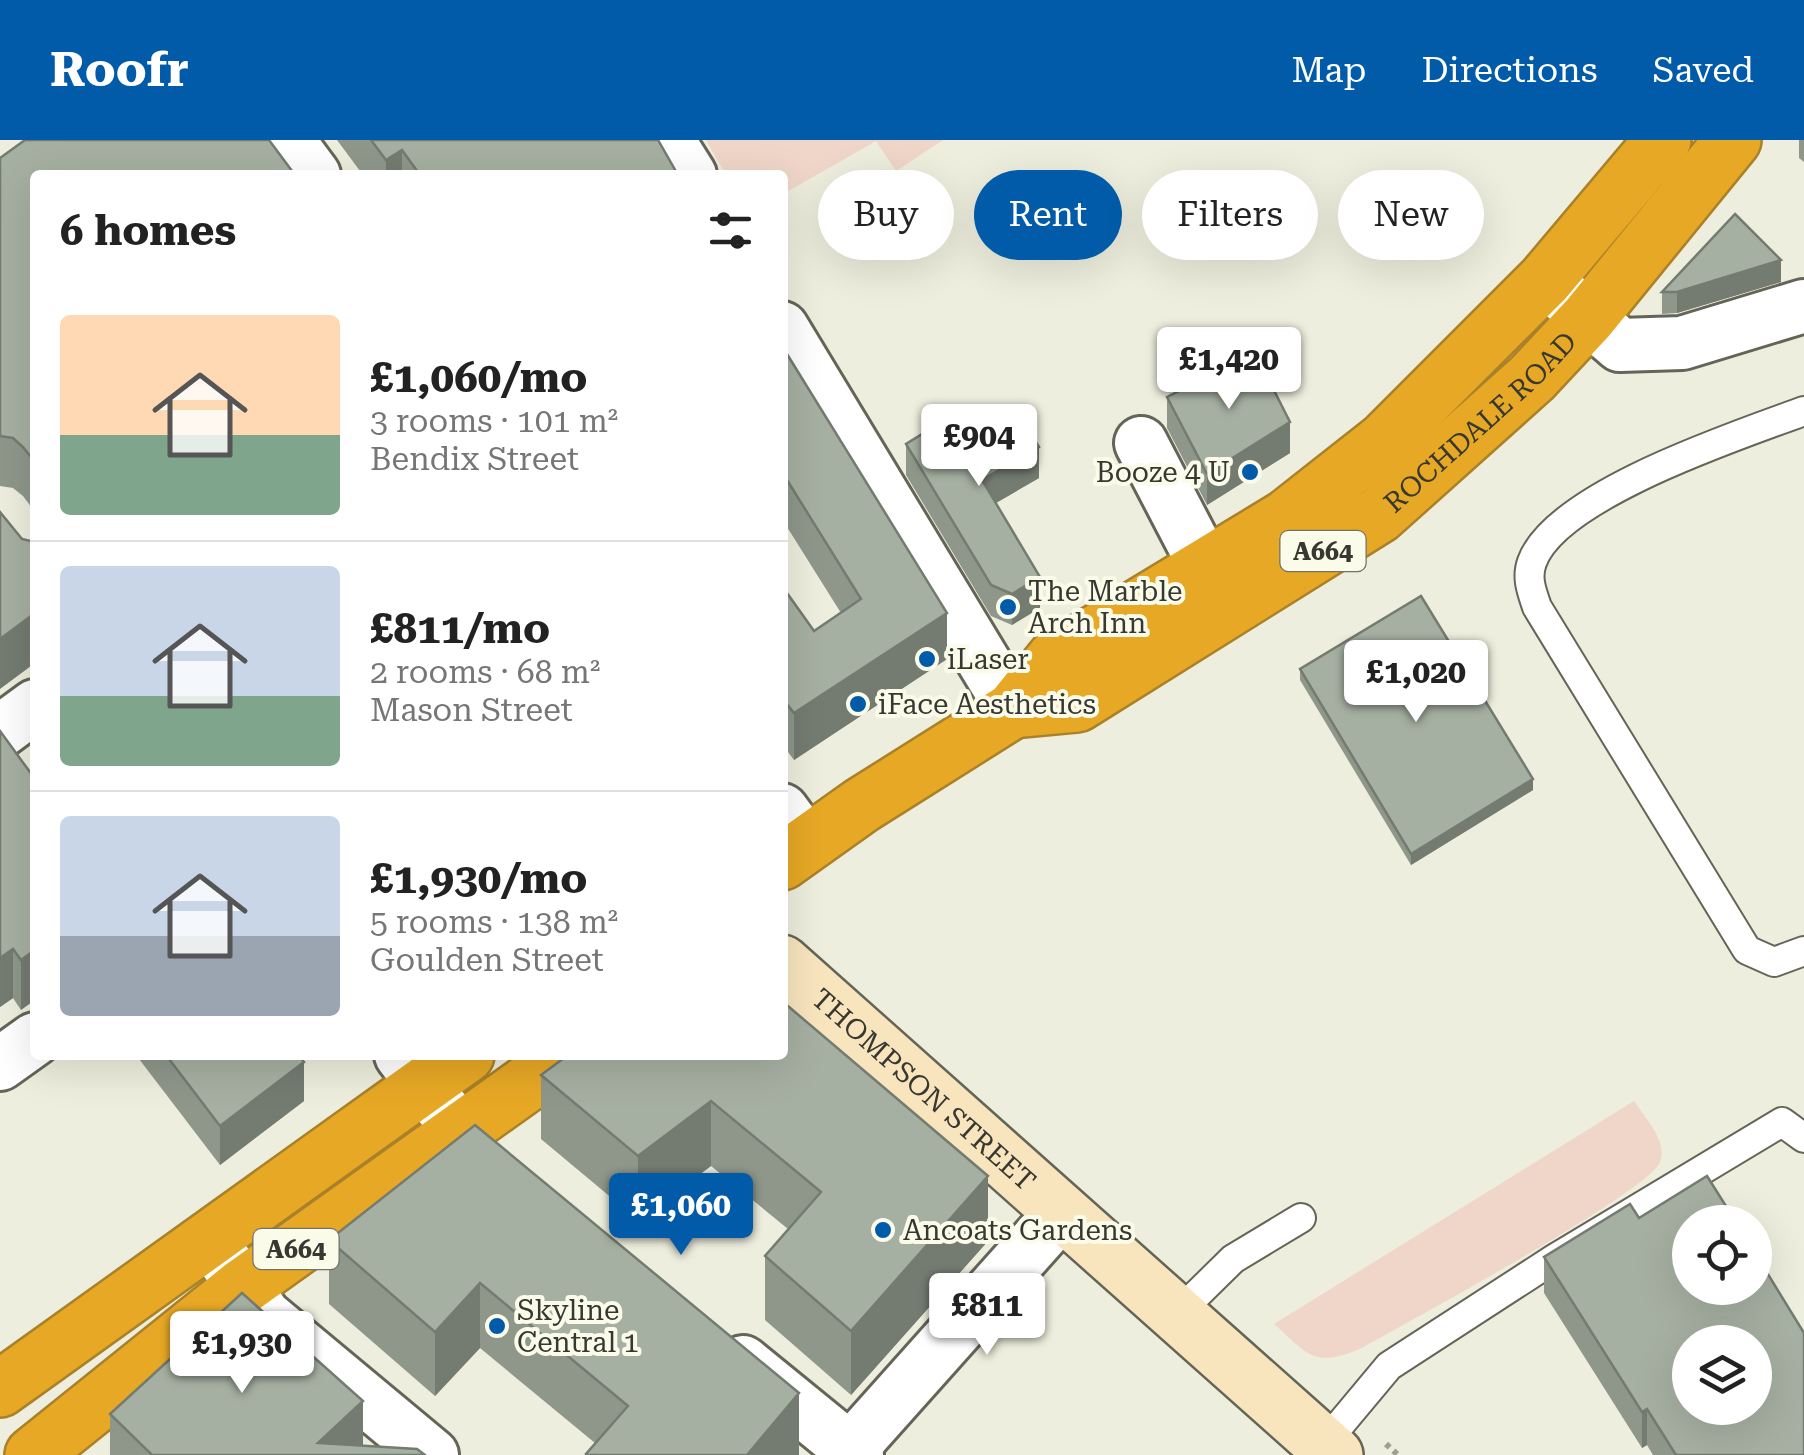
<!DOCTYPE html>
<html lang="en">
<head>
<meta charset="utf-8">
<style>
	:root { --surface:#fff; --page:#f2f2f2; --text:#222; --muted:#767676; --line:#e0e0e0; --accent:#025ba8 }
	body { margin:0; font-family:"Roboto Serif",serif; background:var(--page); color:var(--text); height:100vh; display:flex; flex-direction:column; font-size:38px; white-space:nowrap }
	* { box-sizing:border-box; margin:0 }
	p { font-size:32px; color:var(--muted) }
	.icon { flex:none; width:55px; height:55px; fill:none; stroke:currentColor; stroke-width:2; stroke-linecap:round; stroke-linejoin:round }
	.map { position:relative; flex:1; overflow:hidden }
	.drawer { position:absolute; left:30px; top:30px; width:758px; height:890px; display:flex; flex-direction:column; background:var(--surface); border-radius:10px; box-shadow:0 10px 40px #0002 }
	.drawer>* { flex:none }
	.top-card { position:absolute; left:818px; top:30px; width:835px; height:90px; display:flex; gap:20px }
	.fabs { position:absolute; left:1672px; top:1065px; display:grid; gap:20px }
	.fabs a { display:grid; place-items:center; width:100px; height:100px; border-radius:50%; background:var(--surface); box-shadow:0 10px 40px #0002; font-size:50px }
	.price { position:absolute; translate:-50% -85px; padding:0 22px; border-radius:10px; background:#fff; color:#222; font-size:32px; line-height:65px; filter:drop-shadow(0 2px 5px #0008) }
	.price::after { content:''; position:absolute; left:50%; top:60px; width:30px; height:22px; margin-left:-15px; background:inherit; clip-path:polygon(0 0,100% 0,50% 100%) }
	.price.active { background:var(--accent); color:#fff }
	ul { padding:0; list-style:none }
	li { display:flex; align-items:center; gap:30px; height:250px; padding:0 30px }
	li+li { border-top:2px solid var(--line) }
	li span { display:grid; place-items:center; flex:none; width:280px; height:200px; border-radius:10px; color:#555 }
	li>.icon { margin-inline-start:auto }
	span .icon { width:120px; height:120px; fill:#fffc; stroke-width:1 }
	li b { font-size:42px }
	h2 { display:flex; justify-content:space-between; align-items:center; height:120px; padding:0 30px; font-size:42px }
	.chip { padding:0 35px; border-radius:45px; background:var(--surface); box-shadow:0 10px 40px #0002; font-size:35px; line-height:90px }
	.chip.active { background:var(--accent); color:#fff }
	header { display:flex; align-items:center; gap:60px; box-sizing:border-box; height:140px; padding:0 50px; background:var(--accent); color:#fff }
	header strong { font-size:48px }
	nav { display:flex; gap:55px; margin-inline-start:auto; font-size:35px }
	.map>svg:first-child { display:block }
	.green { fill:#efd6c8 }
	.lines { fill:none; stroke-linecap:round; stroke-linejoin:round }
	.lane-casing { stroke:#656557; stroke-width:32 }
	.street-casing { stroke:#656557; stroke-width:58 }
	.secondary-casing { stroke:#656557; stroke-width:60 }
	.highway-casing { stroke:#a98129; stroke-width:60 }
	.path { stroke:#9fa093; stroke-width:6; stroke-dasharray:5 5; stroke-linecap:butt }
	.lane { stroke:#fff; stroke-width:28 }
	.street { stroke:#fff; stroke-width:52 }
	.secondary { stroke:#f8e5be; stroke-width:55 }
	.highway { stroke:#e7a825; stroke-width:55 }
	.wall { fill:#8f978b }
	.shaded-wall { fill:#747b71 }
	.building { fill:#a6b0a2; stroke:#747b71; stroke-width:2.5; fill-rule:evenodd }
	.poi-dot { fill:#025ba8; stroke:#fbfbea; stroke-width:4 }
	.labels { text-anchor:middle; stroke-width:8; stroke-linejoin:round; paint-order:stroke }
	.shield { fill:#fbfbea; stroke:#727268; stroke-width:2.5 }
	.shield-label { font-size:25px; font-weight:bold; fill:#373831 }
	.street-label { font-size:28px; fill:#373831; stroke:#fbfbea }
	.poi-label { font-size:28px; fill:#373831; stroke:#fbfbea; text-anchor:start }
</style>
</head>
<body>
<header>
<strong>Roofr</strong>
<nav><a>Map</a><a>Directions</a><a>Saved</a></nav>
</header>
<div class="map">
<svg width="1804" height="1315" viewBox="0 0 1804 1315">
	<rect width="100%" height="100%" fill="#edeedd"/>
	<g class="green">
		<path d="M706,0H943L896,31L876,1L783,54L782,35H726Z"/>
		<path d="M1634,961C1645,978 1668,1001 1660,1022C1649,1052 1404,1184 1360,1209C1313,1228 1309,1215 1274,1184Z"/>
	</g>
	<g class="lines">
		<g class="lane-casing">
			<g id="lane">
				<path d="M1804,271C1739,295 1556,355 1532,422C1526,438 1532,452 1537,467L1747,810L1774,822L1804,811"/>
				<path d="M1176,1175L1233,1119L1301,1078"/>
				<path d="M1323,1305L1389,1226L1554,1119L1782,982L1804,998"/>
			</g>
		</g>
		<g class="street-casing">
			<g id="street">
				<path d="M288,0L314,35"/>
				<path d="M668,0L690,35"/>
				<path d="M1545,140L1620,205L1682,203L1804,166"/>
				<path d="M782,188L1013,570"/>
				<path d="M1141,303L1205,426"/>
				<path d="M0,592L35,566"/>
				<path d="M782,670L807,704"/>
				<path d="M401,915L452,981"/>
				<path d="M0,924L35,899"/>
				<path d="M217,1110L265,1176L432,1315"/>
				<path d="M743,1222L857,1315"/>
				<path d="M845,1315L1062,1072"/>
			</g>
		</g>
		<g class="secondary-casing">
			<g id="secondary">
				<path id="s1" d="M782,823L1335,1315"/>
			</g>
		</g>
		<g class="highway-casing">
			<g id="highway">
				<path id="s2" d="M1013,570L1077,564L1379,375L1532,238L1588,178L1733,0"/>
				<path d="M782,722L862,665L1013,570L1055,518L1286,378L1385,300L1545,140L1663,0"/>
				<path d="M0,1249L466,915"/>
				<path d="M33,1315L242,1147L567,915"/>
			</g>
		</g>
		<path class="path" d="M1386,1304L1398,1315"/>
		<use href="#lane" class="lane"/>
		<use href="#street" class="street"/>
		<use href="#secondary" class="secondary"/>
		<use href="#highway" class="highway"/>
	</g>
	<g class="wall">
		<path d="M337,0H658L678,35H363Z"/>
		<path d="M1799,0H1804V22L1799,18Z"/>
		<path d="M0,18L35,35V372L23,356L13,348L0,346Z"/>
		<path d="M1781,142L1677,173L1662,174V152Z"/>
		<path d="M782,206L947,519L794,620L782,604V446L814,491L841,473L782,379Z"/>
		<path d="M1167,257L1290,313L1207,365L1167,288Z"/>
		<path d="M906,304L1039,338L996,363L1040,468L1012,485L991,476L906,335Z"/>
		<path d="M1300,529L1533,650L1411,725L1300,540Z"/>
		<path d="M0,591L35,639L21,870L13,858L0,867Z"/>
		<path d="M136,915H298L304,961L220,1025Z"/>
		<path d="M782,915L988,1101L851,1255L765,1180V1116L788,1089L711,1026L638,1080L541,999V935Z"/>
		<path d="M475,985L799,1315H586L595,1303L480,1208L435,1256L329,1164V1100Z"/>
		<path d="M1639,1078L1804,1315H1653L1647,1305L1642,1308L1544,1153V1117Z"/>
		<path d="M110,1274L363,1306L425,1315H110Z"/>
	</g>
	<g class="shaded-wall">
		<path d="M402,10V35H386V20Z"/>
		<path d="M1781,120V142L1677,173V152Z"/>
		<path d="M1290,282V313L1207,365V334Z"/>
		<path d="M1039,307V338L982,371V340Z"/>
		<path d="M1040,437V468L1012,485V454Z"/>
		<path d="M35,473V523L0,549V499Z"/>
		<path d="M947,473V519L794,620V573Z"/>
		<path d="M1533,639V650L1411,725V714Z"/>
		<path d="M13,809V858L0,867V818Z"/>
		<path d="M35,810V860L21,870V820Z"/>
		<path d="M304,922V961L220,1025V986Z"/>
		<path d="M711,961V1026L638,1080V1016Z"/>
		<path d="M988,1036V1101L851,1255V1191Z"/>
		<path d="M480,1143V1208L435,1256V1192Z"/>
		<path d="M799,1253V1315H747Z"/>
		<path d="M363,1261V1308L318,1303Z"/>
		<path d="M1647,1269V1305L1642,1308V1272Z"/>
	</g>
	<g class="building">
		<path d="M25,0H269L295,35H35V322L23,307L13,298L0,296V18Z"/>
		<path d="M371,0H658L678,35H420L402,10L386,20Z"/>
		<path d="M1735,74L1781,120L1677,152H1662Z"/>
		<path d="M782,206L947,473L794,573L782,558V446L814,491L861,459L782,332Z"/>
		<path d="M1255,213L1290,282L1207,334L1167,257Z"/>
		<path d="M1014,266L1039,307L982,340L1040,437L1012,454L991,445L906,304L958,272L971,292Z"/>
		<path d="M0,372L22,399L35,402V473L0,499Z"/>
		<path d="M1421,456L1533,639L1411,714L1300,529Z"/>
		<path d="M0,591L35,639V810L21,820L13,809L0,818Z"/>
		<path d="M782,861L988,1036L851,1191L765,1116L821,1052L711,961L638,1016L541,935L568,915H782Z"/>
		<path d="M166,915H298L304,922L220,986Z"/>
		<path d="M475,985L799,1253L747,1315H587L586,1314L628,1266L480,1143L435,1192L329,1100Z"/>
		<path d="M1707,1036L1736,1082H1690V1148H1755V1113L1804,1193V1315H1676L1647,1269L1642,1272L1544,1117L1630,1064L1639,1078ZM1690,1202H1755V1268H1690Z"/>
		<path d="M242,1153L363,1261L318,1303L417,1309L425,1315H152L110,1274Z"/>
	</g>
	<g class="poi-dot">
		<circle cx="1250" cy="332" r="10"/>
		<circle cx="1008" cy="467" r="10"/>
		<circle cx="927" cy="519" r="10"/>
		<circle cx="858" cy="564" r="10"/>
		<circle cx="883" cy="1090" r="10"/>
		<circle cx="497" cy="1186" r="10"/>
	</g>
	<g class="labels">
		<g class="shield">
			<rect x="1280.5" y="391" width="85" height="40" rx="8"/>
			<rect x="253.5" y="1089" width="85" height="40" rx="8"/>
		</g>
		<g class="shield-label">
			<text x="1323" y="420">A664</text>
			<text x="296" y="1118">A664</text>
		</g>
		<g class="street-label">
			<text dy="10" stroke="none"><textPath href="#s2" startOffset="558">ROCHDALE ROAD</textPath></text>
			<text dy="10" stroke="none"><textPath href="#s1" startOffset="190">THOMPSON STREET</textPath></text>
		</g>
		<g class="poi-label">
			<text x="1230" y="342" text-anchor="end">Booze 4 U</text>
			<text x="1028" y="461">The Marble<tspan x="1028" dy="32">Arch Inn</tspan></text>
			<text x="947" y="529">iLaser</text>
			<text x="878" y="574">iFace Aesthetics</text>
			<text x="903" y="1100">Ancoats Gardens</text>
			<text x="517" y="1180">Skyline<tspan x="517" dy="32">Central 1</tspan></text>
		</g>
	</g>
</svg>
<div class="fabs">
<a><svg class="icon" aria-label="locate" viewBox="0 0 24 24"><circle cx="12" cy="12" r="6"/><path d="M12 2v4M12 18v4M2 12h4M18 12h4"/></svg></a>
<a><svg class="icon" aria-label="layers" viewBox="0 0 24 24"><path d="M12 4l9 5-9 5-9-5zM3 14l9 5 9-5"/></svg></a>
</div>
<b class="price" style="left:1229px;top:272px">£1,420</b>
<b class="price" style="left:979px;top:349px">£904</b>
<b class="price" style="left:1416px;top:585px">£1,020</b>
<b class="price active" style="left:681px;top:1118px">£1,060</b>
<b class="price" style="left:987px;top:1218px">£811</b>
<b class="price" style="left:242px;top:1256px">£1,930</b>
<div class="top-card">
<a class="chip">Buy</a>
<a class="chip active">Rent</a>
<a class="chip">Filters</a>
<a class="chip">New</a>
</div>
<section class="drawer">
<h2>6 homes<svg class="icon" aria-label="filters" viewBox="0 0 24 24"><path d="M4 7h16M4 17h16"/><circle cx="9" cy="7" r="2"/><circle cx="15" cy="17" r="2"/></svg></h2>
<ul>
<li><span style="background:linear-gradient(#ffd9b3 60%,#7fa58c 0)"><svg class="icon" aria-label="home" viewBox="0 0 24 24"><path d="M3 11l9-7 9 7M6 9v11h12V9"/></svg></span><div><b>£1,060/mo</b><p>3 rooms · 101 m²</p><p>Bendix Street</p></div></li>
<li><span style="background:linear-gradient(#c9d6e8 65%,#7fa58c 0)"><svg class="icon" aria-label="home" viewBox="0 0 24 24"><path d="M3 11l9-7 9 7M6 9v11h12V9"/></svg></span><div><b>£811/mo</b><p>2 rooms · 68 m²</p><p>Mason Street</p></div></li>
<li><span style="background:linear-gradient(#c9d6e8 60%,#9aa5b1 0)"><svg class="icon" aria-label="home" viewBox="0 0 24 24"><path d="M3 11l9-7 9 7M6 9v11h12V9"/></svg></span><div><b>£1,930/mo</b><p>5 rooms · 138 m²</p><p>Goulden Street</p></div></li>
</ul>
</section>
</div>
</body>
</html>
